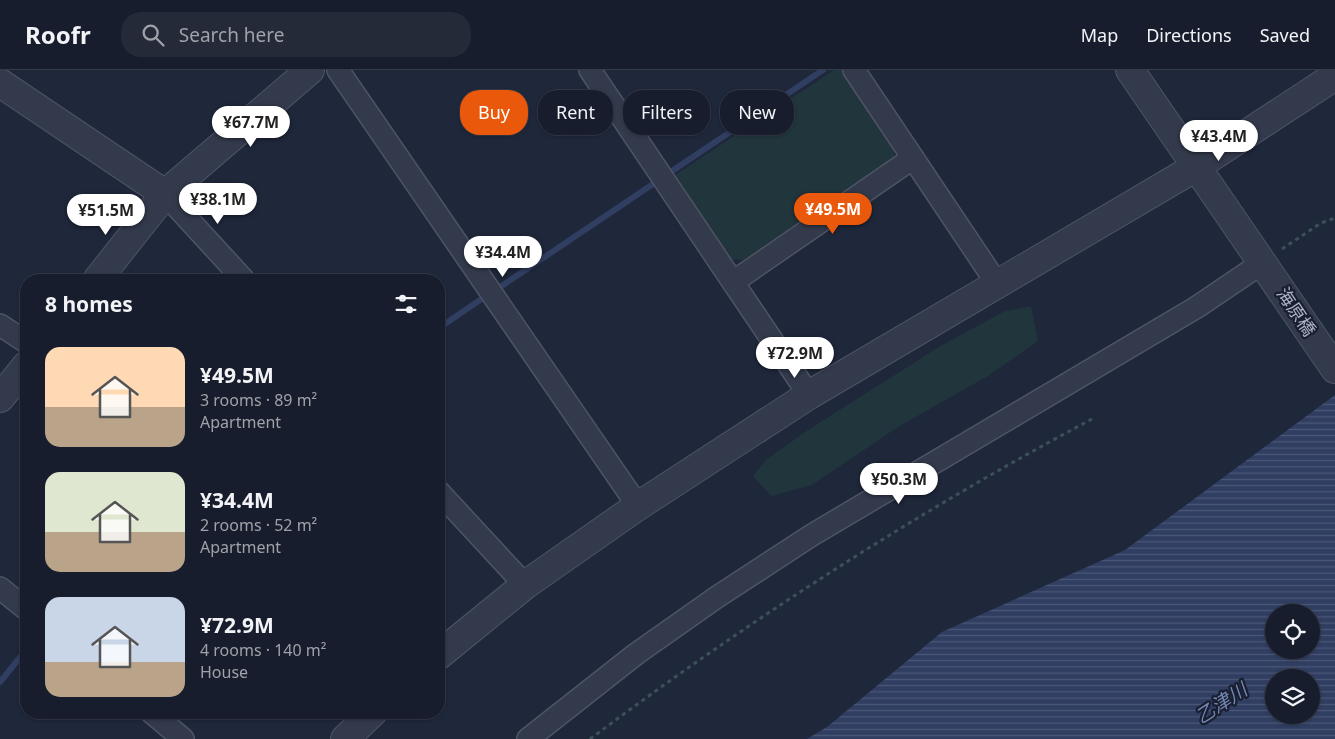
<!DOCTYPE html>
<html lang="en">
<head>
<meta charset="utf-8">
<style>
	:root { --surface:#171d2c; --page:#242a38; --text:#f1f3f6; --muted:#9ea2a9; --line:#363b48; --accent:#ea580c }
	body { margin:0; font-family:"Noto Sans","Noto Sans JP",sans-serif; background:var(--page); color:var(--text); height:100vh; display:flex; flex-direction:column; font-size:19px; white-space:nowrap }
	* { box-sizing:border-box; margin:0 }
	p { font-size:16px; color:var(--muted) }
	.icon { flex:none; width:28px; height:28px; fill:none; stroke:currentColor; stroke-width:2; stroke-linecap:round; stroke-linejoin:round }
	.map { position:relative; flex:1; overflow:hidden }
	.drawer { position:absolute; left:20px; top:204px; width:425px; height:445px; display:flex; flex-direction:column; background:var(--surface); border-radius:20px; box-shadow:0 1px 4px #0004,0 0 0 1px var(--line) }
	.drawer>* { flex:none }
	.hud { position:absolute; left:460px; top:20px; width:475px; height:45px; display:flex; gap:10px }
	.controls { position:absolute; left:1265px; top:534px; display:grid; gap:10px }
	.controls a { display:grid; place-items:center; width:55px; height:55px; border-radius:50%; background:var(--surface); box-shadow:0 1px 4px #0004,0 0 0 1px var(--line); font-size:25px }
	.price { position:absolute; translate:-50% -42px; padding:0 11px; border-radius:18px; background:#fff; color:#222; font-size:16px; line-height:32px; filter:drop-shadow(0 1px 2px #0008) }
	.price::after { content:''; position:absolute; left:50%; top:30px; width:15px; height:11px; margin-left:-8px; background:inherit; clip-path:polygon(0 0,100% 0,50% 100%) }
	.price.selected { background:var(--accent); color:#fff }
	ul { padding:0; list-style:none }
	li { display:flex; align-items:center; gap:15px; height:125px; padding:0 25px }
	li span { display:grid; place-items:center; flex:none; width:140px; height:100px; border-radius:15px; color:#555 }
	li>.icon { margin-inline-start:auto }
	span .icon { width:60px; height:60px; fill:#fffc; stroke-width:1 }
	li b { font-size:21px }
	h2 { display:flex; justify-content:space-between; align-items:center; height:60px; padding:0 25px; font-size:21px }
	.tag { padding:0 18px; border-radius:20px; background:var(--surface); box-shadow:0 1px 4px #0004,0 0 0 1px var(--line); font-size:18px; line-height:45px }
	.tag.selected { background:var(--accent); color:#fff }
	header { display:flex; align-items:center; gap:30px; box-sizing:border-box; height:70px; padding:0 25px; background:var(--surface); border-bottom:1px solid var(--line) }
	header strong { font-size:24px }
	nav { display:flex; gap:28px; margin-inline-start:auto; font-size:18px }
	.search { width:350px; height:45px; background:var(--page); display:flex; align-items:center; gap:12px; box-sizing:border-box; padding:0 18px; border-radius:20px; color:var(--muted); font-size:19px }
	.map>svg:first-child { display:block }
	.green { fill:#21353c }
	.water { fill:url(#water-rules); fill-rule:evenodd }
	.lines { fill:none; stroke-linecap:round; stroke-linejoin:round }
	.stream { stroke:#303e62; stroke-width:6 }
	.minor-casing { stroke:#4e5466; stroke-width:24 }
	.tertiary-casing { stroke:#4e5466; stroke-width:30 }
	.path { stroke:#3c5157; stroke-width:3; stroke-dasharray:4 4; stroke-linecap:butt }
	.minor { stroke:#333a4c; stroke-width:21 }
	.tertiary { stroke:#333a4c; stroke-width:28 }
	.labels { text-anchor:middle; stroke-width:4.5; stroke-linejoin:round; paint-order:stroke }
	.street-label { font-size:18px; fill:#aeb4c8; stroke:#191f30 }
	.water-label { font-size:19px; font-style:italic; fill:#7486b2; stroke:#191f30 }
</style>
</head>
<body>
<header>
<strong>Roofr</strong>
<div class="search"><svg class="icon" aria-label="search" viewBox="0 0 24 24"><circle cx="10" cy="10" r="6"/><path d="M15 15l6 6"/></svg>Search here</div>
<nav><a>Map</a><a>Directions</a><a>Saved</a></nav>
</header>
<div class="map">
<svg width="1335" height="669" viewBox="0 0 1335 669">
	<defs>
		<pattern id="water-rules" width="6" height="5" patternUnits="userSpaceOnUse" patternTransform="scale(1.25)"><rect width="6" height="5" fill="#303e62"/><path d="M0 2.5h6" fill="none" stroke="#4b5877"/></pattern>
	</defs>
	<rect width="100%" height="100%" fill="#1f273b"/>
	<g class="green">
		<path d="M834,0H842L895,78L894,88L743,190L730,189L675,105Z"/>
		<path d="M1031,236L1038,271L988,306L898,357L812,415L771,426L753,406L766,390L808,360L942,275L1005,241Z"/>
	</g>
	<path class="water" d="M1335,325V669H807L827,657L942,562L1125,480ZM1274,542H1311V580H1274ZM1274,608H1311V645H1274Z"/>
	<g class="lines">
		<g class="stream">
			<path d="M672,101L823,0"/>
			<path d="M500,217L656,112"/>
			<path d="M439,258L483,228"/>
			<path d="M0,612L26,580"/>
		</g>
		<g class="minor-casing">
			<g id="minor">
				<path d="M338,0L638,436"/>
				<path d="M590,0L809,325"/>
				<path d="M854,0L998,215"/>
				<path d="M165,124L244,210"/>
				<path d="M733,212L913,88"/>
				<path d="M0,255L26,272"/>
				<path d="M439,422L525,515"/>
				<path d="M0,518L26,539"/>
				<path d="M151,642L183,669"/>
				<path d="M528,669L636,584L717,527L812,465L1197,237L1262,193"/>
			</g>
		</g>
		<g class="tertiary-casing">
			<g id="tertiary">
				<path d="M1130,0L1335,299"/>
				<path d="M0,13L165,124"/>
				<path d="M97,210L165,124L310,0"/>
				<path d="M0,328L26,296"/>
				<path d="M439,585L525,515L638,436L809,325L1196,97L1335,6"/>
				<path d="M345,669L373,642"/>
			</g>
		</g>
		<g class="path">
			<path d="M1282,179L1321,153L1335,148"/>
			<path d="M590,669C748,551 917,442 1092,349"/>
		</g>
		<use href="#minor" class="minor"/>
		<use href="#tertiary" class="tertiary"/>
	</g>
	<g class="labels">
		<g class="street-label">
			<text transform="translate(1296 242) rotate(56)" y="6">海原橋</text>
		</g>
		<g class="water-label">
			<text transform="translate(1221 633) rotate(-33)" y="7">乙津川</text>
		</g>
	</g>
</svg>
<div class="controls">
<a><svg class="icon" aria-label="locate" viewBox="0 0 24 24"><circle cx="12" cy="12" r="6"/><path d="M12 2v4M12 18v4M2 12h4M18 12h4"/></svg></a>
<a><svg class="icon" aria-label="layers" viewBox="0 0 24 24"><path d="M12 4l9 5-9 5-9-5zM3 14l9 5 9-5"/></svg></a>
</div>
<b class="price" style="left:251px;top:78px">¥67.7M</b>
<b class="price" style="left:1219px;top:92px">¥43.4M</b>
<b class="price" style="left:218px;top:155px">¥38.1M</b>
<b class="price selected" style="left:833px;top:165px">¥49.5M</b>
<b class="price" style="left:106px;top:166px">¥51.5M</b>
<b class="price" style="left:503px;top:208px">¥34.4M</b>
<b class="price" style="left:795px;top:309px">¥72.9M</b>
<b class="price" style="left:899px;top:435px">¥50.3M</b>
<div class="hud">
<a class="tag selected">Buy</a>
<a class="tag">Rent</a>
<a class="tag">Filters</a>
<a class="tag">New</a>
</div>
<section class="drawer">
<h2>8 homes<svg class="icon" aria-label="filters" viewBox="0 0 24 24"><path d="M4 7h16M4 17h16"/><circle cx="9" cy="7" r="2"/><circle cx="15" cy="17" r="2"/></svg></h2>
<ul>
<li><span style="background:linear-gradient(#ffd9b3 60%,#b9a48a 0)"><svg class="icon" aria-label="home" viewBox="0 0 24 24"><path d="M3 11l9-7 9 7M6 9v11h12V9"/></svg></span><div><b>¥49.5M</b><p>3 rooms · 89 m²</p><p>Apartment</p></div></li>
<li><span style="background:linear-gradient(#dfe7d0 60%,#b9a48a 0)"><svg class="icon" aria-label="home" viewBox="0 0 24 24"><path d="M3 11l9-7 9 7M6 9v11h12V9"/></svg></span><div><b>¥34.4M</b><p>2 rooms · 52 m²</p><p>Apartment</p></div></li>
<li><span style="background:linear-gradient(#c9d6e8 65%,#b9a48a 0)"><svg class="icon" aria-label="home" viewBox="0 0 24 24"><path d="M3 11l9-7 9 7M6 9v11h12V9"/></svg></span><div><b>¥72.9M</b><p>4 rooms · 140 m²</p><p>House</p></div></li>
</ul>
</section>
</div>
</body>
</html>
